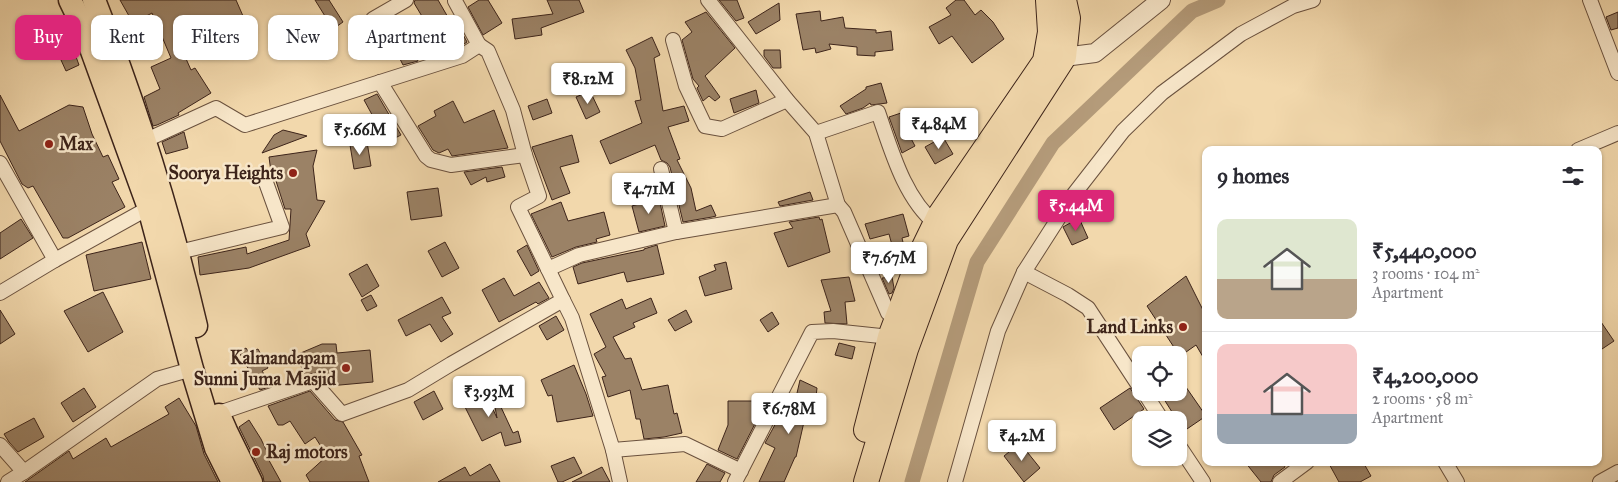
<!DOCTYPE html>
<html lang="en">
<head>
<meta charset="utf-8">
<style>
	:root { --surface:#fff; --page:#f7f7f7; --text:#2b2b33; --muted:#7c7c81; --line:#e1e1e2; --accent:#db2777 }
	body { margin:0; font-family:"IM FELL Great Primer",serif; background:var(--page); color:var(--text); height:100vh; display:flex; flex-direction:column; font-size:19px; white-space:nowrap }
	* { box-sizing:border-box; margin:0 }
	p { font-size:16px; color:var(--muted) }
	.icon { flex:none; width:28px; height:28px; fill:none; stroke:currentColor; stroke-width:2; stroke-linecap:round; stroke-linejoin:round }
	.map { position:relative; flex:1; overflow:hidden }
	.panel { position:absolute; left:1202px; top:146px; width:400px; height:320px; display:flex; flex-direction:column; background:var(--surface); border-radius:10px; box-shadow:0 1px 4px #0004 }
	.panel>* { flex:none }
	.banner { position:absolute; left:15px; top:15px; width:475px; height:45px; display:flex; gap:10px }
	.buttons { position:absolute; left:1132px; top:346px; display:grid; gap:10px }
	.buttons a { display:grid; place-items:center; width:55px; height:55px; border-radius:10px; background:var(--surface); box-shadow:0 1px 4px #0004; font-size:25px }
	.price { position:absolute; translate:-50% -42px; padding:0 11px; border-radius:5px; background:#fff; color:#222; font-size:16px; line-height:32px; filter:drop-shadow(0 1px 2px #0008) }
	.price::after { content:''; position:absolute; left:50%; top:30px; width:15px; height:11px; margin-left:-8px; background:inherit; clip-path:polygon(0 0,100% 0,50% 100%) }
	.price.selected { background:var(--accent); color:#fff }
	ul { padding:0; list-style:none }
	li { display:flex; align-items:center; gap:15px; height:125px; padding:0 15px }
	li+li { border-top:1px solid var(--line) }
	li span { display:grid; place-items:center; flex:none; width:140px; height:100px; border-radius:10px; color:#555 }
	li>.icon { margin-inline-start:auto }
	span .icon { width:60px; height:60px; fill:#fffc; stroke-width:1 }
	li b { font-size:21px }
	h2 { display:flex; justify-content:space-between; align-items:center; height:60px; padding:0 15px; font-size:21px }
	.tag { padding:0 18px; border-radius:10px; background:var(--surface); box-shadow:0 1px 4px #0004; font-size:18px; line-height:45px }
	.tag.selected { background:var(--accent); color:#fff }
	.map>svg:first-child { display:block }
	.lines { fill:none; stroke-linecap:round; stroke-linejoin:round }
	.canal { stroke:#b49b7a; stroke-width:15 }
	.building { fill:#9b8266; stroke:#3d241a }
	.minor-casing { stroke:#6a513e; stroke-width:16 }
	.tertiary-casing { stroke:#6a513e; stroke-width:20 }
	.primary-casing { stroke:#3d241a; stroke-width:25 }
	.trunk-casing { stroke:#3d241a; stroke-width:26 }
	.minor { stroke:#f7e6c9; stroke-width:14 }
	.tertiary { stroke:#f7e6c9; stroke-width:18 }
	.primary { stroke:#f2d8ac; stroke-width:22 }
	.trunk { stroke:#f2d8ac; stroke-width:24 }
	.poi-dot { fill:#8f2418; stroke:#f7e6c9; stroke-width:2 }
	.labels { text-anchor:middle; stroke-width:5; stroke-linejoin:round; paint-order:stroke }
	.poi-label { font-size:18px; font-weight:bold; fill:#3d241a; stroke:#f7e6c9; text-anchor:end }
</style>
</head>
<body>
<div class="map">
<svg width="1618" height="482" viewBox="0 0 1618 482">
	<rect width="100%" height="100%" fill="#f2d8ac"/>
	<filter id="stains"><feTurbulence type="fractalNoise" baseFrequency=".004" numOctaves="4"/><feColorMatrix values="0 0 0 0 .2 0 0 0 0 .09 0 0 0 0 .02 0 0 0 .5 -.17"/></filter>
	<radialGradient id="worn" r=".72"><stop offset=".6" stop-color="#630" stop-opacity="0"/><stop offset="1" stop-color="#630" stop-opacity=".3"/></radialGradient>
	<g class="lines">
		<path class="canal" d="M912,482L977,262L1053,143L1192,11L1218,0"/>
	</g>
	<g class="building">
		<path d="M120,0H236L243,16L179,43L191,70L195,68L211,93L178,113L179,115L157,125L153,126L144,97L160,89L151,67L171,58L152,13L133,23Z"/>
		<path d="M315,0H329L343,22L333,29Z"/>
		<path d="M415,0H438L449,19L453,16L467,42L458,48L445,52L423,18L414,3Z"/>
		<path d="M479,0H488L502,23L483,35L468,7Z"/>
		<path d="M547,0H579L584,12L541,28L542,35L515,39L512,19L553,14Z"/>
		<path d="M719,0H737L744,18L736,21Z"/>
		<path d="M956,0H964L975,15L981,10L993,22L1004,39L972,63L952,36L939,44L929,27L951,15L946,8Z"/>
		<path d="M779,3L780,20L756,34L748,22Z"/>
		<path d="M820,11L821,21L843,17L845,28L876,30V33L891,31L893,50L875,52V56L857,55V47L829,44L831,49L816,53L815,48L803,50L796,14Z"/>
		<path d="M706,12L735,48L705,76L720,97L715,101L709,96L703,101L697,88L699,86L693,79L682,40L692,32L685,22Z"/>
		<path d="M1618,12V28L1611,30L1606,17Z"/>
		<path d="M652,37L660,55L654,58L663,111L684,106L689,121L668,127L680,159L677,160L691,188L696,211L711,205L716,216L712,217L683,222L670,167L667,163L661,160L655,145L610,164L600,141L642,123L635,101L641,100L635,68L626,50Z"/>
		<path d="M413,50L418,61L403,65L399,57Z"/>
		<path d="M764,50H780L781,68H773L764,56Z"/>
		<path d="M75,54L79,65L66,71L61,60Z"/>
		<path d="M881,83L887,103L871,105L870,103L863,108L846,114L840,106L866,89V87Z"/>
		<path d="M756,90L759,103L734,113L730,99Z"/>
		<path d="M590,91L600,112L586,119L576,97Z"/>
		<path d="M377,94L401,135L387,142L364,100Z"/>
		<path d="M0,95L19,131L69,105L83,107L92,134L103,157L108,155L119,179L112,182L125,207L68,238H63L33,186L28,188L22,184L0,141Z"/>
		<path d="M547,99L552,113L533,120L528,106Z"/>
		<path d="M453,101L464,123L494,110L508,148L452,156L448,149L439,153L433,150L418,126L436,116L434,111Z"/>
		<path d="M913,109L919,124L906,129L915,146L902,153L889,117Z"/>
		<path d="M283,130L307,136L262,153L274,135Z"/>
		<path d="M184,132L188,148L166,154L162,142Z"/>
		<path d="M572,135L579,162L560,167L570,193L552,200L532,147Z"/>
		<path d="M943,137L953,154L935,164L925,147Z"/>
		<path d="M367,142L371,166L354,169L350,145Z"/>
		<path d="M317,150L313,166L317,200L325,201L306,234L310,246L249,268L200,275L198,257L246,247L247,254L289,240L291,209H285L276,181L271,172L269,157Z"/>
		<path d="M502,167L505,177L487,182L486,177L471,185L464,172Z"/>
		<path d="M438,188L442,216L411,220L407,192Z"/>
		<path d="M810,192L813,200L780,206L778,202Z"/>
		<path d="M659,198L665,226L639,232L632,206Z"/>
		<path d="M561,202L568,221L604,212L610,235L596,239L597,242L576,247L552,257L531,214Z"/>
		<path d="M903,214L909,236L902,238L906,255L905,257L896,260L889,234L870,239L865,224Z"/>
		<path d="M819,217L820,220L822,219L830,252L788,267L774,233L793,228L789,222Z"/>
		<path d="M1079,218L1088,238L1072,245L1063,227Z"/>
		<path d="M21,219L33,238L0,259V233Z"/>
		<path d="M142,242L151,279L94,291L86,255Z"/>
		<path d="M445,242L459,268L442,277L428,251Z"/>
		<path d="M527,245L539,271L531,276L517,251Z"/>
		<path d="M657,245L664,274L627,282L624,272L578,284L573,267L582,263L644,250V249Z"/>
		<path d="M726,262L732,289L705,296L699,277L716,270L714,265Z"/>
		<path d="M367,264L379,286L362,297L349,274Z"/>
		<path d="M1186,276L1206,316V362L1196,345L1179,357V355L1147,306Z"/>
		<path d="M849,277L855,301L845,302L847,324L825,323L824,312L831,311L821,280Z"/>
		<path d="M892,277L894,288L892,293L889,294L882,278Z"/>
		<path d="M504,278L514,296L539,282L549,298L538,304L536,302L499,322L482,290Z"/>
		<path d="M103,292L123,332L88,352L64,311Z"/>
		<path d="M371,295L377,306L367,311L361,300Z"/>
		<path d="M442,297L451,313L442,317L453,334L441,342L430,324L406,336L398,320Z"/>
		<path d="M651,298L657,313L633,323L635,327L613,337L625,359L631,358L642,390L668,385L674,414L677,413L682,433L664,437L644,439L640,419H636L630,390L608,397L602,377L606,376L594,354L606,347L590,314L622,299L626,309Z"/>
		<path d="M0,310L15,334L0,344Z"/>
		<path d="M686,310L692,322L675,331L668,320Z"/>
		<path d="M772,312L779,324L768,332L760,320Z"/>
		<path d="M556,316L564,330L547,340L539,326Z"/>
		<path d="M1599,319L1614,341L1599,351Z"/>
		<path d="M839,343L855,347L852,359L835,355Z"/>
		<path d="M322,344H336L337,353L370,350L373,382L329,386L316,373L305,375L296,355Z"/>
		<path d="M246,348L249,353L258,349L268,368L262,371L272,386L260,390L239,352Z"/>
		<path d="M574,365L586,394L593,416L557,422L552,395L548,396L541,380Z"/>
		<path d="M1179,377L1206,416L1184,431L1179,420H1177L1162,396L1158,398L1155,392H1179Z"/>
		<path d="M800,380L817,388L814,416L806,413L796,457H795L784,482H759L775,448L765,443L783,410L792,415Z"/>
		<path d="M84,388L96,407L73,422L61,403Z"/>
		<path d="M483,388L497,418L495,407L500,405L513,433L518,431L521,442L505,446L501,432L482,441L461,399Z"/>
		<path d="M1130,388L1144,409L1114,430L1100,408Z"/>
		<path d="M310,391L335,420L343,422L362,455L359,456L369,482H310L306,475L327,456L315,437L305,444L290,421L283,425H278L268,406Z"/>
		<path d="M434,391L443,409L423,420L414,402Z"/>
		<path d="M179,398L196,426L204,454L218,482H25L69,451L73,459L106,438L111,447L169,414L165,407Z"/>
		<path d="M728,401H760V414L737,459L718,450L728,425Z"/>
		<path d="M34,418L44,437L18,452L9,442L4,434Z"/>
		<path d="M249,420L261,439L268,454L266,455L281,482H264L263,476L239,427Z"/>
		<path d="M1020,443L1040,468L1024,482L1004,456Z"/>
		<path d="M574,457L582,473L562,482H558L551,466Z"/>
		<path d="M1245,462H1283L1285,467L1274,475L1271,482H1261Z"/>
		<path d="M1328,462H1363L1371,476L1360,482H1339Z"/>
		<path d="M490,464L500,482H438L465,467L470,476Z"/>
		<path d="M707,464L725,473L720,482H696Z"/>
		<path d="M602,467L610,482H572Z"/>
	</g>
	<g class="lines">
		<g class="minor-casing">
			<g id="minor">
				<path d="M708,0L787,100L816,133L838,205L844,212L888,313L896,320"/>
				<path d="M1590,0L1618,73"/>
				<path d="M373,19L406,0"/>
				<path d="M673,40L686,86L705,126L722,129L787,100"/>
				<path d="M380,82L426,156L431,160L451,165L525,155"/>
				<path d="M816,133L878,112C891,149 904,198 936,224"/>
				<path d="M144,141L216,108L245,125L462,56L479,45L455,1"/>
				<path d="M1578,150L1618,133"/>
				<path d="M0,163L55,260"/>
				<path d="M661,169L676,232"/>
				<path d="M179,252L282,227L264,177"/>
				<path d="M548,269L579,255L676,232L838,205"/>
				<path d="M1024,272L1074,194L1123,131L1162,93L1241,34L1293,6L1313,0"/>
				<path d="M0,293L55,260L154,205"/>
				<path d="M563,300L572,318L613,450L685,444L741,471"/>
				<path d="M1144,392L1162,420"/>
				<path d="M219,413L313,381L342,414L408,390L451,364L563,300L518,207L539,196L525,155L513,110L488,51L479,45"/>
				<path d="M0,445L24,472L157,379L192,369"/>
				<path d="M1179,446L1203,482"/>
				<path d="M613,450L620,482"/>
				<path d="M1445,462L1457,482"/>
				<path d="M8,482L24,472"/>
				<path d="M735,482L812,332L833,331L890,337"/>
				<path d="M955,482L998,331L1024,272L1068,295L1088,308L1141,389"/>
				<path d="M1280,482L1307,462"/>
				<path d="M1600,482L1618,472"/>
			</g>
		</g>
		<g class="tertiary-casing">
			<path id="tertiary" d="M1064,57L1095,53L1161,0"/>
		</g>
		<g class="primary-casing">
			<g id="primary">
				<path d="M70,0L84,29L149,208L192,369L216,448L233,482"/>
				<path d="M94,0C136,106 170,215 196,326"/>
				<path d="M219,415L226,431L251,482"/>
			</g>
		</g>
		<g class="trunk-casing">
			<g id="trunk">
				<path d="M866,430L890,337L923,249L939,216L1045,61L1050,32L1048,0"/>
				<path d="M866,482L906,349L946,240L1064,57L1068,18L1064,0"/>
			</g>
		</g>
		<use href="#minor" class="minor"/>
		<use href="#tertiary" class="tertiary"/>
		<use href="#primary" class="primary"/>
		<use href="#trunk" class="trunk"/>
	</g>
	<g class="poi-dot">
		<circle cx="49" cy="144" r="5"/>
		<circle cx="293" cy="173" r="5"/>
		<circle cx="1183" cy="327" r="5"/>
		<circle cx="346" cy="368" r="5"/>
		<circle cx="256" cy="452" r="5"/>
	</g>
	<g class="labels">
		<g class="poi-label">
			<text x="59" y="150" text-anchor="start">Max</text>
			<text x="283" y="179">Soorya Heights</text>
			<text x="1173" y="333">Land Links</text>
			<text x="336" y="364">Kalmandapam<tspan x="336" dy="21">Sunni Juma Masjid</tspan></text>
			<text x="266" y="458" text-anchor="start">Raj motors</text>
		</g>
	</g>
	<rect width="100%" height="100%" filter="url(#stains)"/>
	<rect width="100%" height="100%" fill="url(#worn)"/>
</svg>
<div class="buttons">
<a><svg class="icon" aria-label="locate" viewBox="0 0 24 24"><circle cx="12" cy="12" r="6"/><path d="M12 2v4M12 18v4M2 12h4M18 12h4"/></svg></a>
<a><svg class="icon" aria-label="layers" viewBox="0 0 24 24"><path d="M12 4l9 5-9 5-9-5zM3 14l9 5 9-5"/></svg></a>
</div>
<b class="price" style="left:588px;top:105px">₹8.12M</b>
<b class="price" style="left:939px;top:150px">₹4.84M</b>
<b class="price" style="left:360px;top:156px">₹5.66M</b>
<b class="price" style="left:649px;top:215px">₹4.71M</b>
<b class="price selected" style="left:1076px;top:232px">₹5.44M</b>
<b class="price" style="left:889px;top:284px">₹7.67M</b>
<b class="price" style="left:489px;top:418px">₹3.93M</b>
<b class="price" style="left:789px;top:435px">₹6.78M</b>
<b class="price" style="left:1022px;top:462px">₹4.2M</b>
<div class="banner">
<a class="tag selected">Buy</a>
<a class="tag">Rent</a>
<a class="tag">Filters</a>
<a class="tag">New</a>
<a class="tag">Apartment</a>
</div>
<section class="panel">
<h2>9 homes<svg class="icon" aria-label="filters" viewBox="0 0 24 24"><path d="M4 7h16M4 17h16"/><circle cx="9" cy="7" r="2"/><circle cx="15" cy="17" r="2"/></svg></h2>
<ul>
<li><span style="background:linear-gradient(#dfe7d0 60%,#b9a48a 0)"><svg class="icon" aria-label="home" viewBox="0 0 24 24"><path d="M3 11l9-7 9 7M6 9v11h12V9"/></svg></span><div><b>₹5,440,000</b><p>3 rooms · 104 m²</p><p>Apartment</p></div></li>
<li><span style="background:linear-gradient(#f6c9c9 70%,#9aa5b1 0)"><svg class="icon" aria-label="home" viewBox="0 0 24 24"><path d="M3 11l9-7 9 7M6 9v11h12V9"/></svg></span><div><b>₹4,200,000</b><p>2 rooms · 58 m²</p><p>Apartment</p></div></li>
</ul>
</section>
</div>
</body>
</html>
